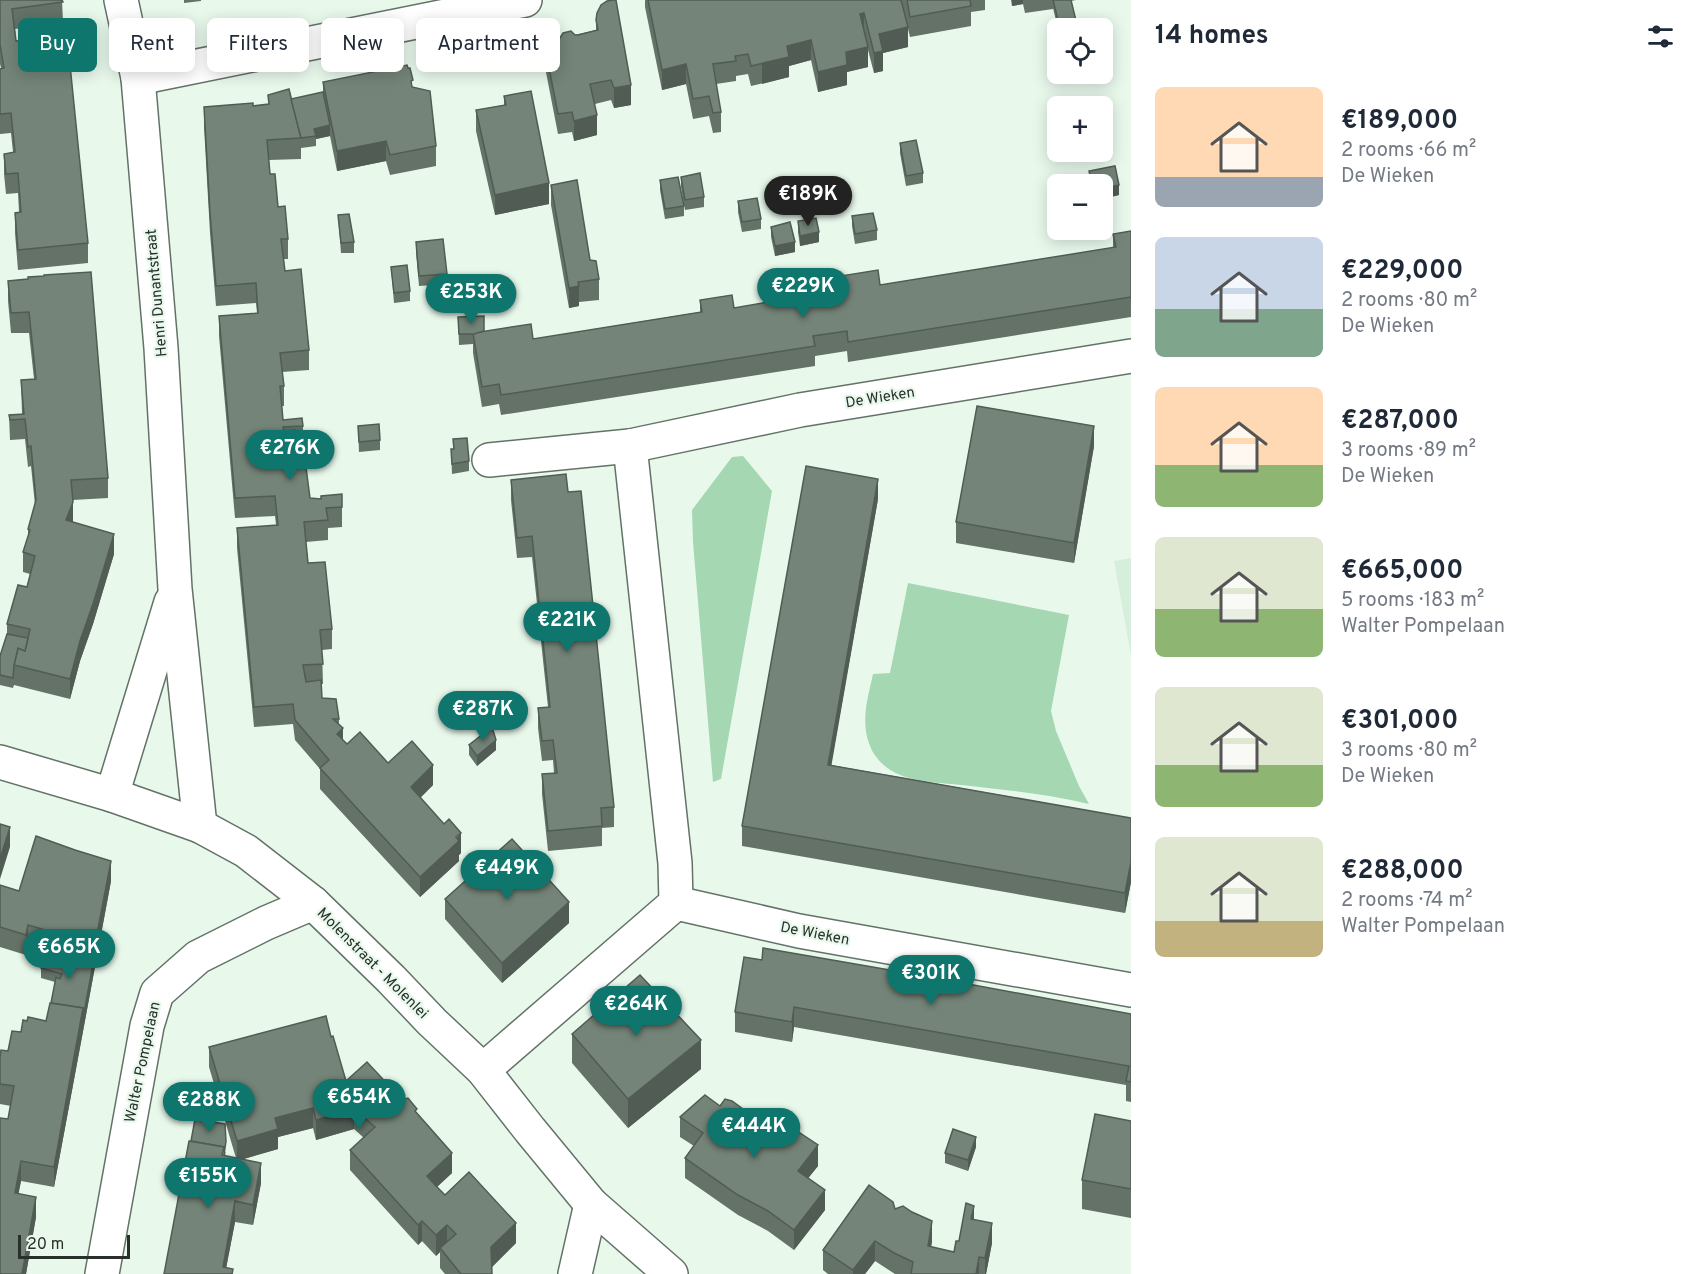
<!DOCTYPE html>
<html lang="en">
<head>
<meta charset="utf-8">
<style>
	:root { --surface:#fff; --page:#f2f2f3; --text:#1f2937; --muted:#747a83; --accent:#0f766e }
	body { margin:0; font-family:Overpass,sans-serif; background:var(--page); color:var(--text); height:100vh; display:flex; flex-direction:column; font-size:22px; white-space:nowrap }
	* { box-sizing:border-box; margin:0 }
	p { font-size:20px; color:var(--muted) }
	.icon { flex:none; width:33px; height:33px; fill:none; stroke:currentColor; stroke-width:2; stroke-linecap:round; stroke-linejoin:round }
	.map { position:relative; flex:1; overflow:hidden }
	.drawer { display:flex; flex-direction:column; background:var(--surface); width:570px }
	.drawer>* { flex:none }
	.top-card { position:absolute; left:18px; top:18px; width:570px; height:54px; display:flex; gap:12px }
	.tools { position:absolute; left:1047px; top:18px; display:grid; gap:12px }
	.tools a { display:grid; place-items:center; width:66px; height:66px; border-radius:9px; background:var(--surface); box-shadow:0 3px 15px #0003; font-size:30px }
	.scale { position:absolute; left:18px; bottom:15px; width:112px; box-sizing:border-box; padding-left:6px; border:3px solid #29302b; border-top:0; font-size:16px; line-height:21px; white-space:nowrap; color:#29302b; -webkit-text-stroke:4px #e8f9ec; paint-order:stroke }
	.price { position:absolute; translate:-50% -51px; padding:0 14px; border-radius:21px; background:var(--accent); color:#fff; font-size:20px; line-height:39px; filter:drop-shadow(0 2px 3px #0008) }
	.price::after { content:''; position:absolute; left:50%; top:36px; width:18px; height:14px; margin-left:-9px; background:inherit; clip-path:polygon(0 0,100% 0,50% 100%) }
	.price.current { background:#222; color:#fff }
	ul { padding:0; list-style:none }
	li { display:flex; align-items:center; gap:18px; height:150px; padding:0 24px }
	li span { display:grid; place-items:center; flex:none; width:168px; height:120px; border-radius:9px; color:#555 }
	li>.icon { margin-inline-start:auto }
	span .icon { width:72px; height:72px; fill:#fffc; stroke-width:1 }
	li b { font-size:26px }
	h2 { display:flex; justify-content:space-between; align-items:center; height:72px; padding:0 24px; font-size:26px }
	.chip { padding:0 21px; border-radius:9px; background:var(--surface); box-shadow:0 3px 15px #0003; font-size:21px; line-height:54px }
	.chip.current { background:var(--accent); color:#fff }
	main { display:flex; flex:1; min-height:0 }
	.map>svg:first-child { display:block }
	.built { fill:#d6eedc }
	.green { fill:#a5d7b3 }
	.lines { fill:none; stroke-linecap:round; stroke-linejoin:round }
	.street-casing { stroke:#637267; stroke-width:36 }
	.street { stroke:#fff; stroke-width:33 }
	.wall { fill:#647267 }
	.shaded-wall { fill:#515c54 }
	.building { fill:#748478; stroke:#515c54; stroke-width:1.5 }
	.labels { text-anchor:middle; stroke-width:4.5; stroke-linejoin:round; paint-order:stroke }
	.street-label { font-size:15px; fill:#29302b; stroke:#e8f9ec }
</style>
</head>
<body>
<main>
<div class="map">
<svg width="1131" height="1274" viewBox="0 0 1131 1274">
	<rect width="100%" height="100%" fill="#e8f9ec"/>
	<path class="built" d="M1131,558V655L1114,561Z"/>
	<g class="green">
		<path d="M743,456L772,491L721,779L713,782L693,542L692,510L732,457Z"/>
		<path d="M908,583L1069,615L1051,711L1056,731L1079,786L1089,804C1047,794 1005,790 962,785C942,783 911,782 894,772C884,767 874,757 870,746C860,722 868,697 873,674L890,673Z"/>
	</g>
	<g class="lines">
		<g class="street-casing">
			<g id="street">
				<path d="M121,0L138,78L161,348L175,589L200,826"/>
				<path d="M138,78L525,0"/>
				<path d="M489,460L630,446"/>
				<path d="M0,762L112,795L200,826L246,851L313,903L391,979L432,1022L483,1070L530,1130L591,1204L671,1274"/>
				<path d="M112,795L171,602"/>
				<path d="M676,903L799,931L1131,990"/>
				<path d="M483,1070L676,903L675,863L630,446L800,410L1131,356"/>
				<path d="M102,1274L147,1026L157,993L198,957L266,923L313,903"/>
				<path d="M575,1274L591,1204"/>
			</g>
		</g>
		<use href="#street" class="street"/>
	</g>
	<g class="wall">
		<path d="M0,0H62L63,22L15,29L16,41L88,243V263L18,270L15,233V213L19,212L18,193L6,194L4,174V154L13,152L11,133L0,134V69L1,68L0,64Z"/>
		<path d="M184,0H201V1L184,3Z"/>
		<path d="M645,0H985V10L971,12V26L910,37L903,8L908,47L883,53V71L874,73L868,50V67L847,72V85L818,92L811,60L789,66V77L751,86L748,74L736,76V81L716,84L721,112V132L713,133L709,116L693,119L686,84L662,90L645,7Z"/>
		<path d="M1011,0H1076L1071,1L1077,28L1058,29L1053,8V9L1025,13L1023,4L1012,6Z"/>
		<path d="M596,20L631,105L614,108L611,100L595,104L597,135L574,141L572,132L558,134L544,62V42L596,30Z"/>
		<path d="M323,82L413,87L436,146V166L390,175L386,161L337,171L330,136L316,139V146L301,148V159L269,160L270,174L278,207L288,239V259H283L285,271L309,350V370L282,372L284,386V406H282L283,420L303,426V446H297V452L310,498L321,499L342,494V527L328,528V540L306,542L308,563L332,629V649L322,650L323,684H321L322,698L339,719V724L343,740L347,744L388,763L433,785L420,798L461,853L459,855V861L420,897L320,789V769L295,740L293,724L254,727L237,548V528L276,525L275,516L235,518L219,336V316L257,313L256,303L216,306L210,233L204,127V107L253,106L268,104V95L291,99L323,92Z"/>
		<path d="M504,96L549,204L495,215L476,131V110L504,105Z"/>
		<path d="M900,143L923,173V183L906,186L900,153Z"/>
		<path d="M1089,171L1119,195L1102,199V184H1089Z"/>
		<path d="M681,177L704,197V207L685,210L681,187Z"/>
		<path d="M660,180L684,206V216L665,219L660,190Z"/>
		<path d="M551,185L590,260L599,279V300L579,302V306L569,308L551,205Z"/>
		<path d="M738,201L761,219V229L742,232L738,212Z"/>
		<path d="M338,215L354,242V253H341Z"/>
		<path d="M852,216L877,230V240L855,244L852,226Z"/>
		<path d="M798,221L819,242L800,246L798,232Z"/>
		<path d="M771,227L795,252L775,256L771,237Z"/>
		<path d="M1131,231V317L848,362L847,351L815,356V366L501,415L499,404L482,407L473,353V344L459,345L458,317L484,331L533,339L700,312V300L734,308L766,303V288L880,285L1113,248V234Z"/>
		<path d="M416,242L447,274V284L419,286L416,253Z"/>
		<path d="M391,267L410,291V301L394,303Z"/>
		<path d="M28,279L108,478V498L73,500V522L114,554L93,624L80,661L70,699L14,685L13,688L0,685V656L7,634V624L27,587L30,574L23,572V552L28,538V529L35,505L31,466L28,467L25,439L10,440L9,415L22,414L21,380L34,379L29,333H11L8,301V281Z"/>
		<path d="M358,426L380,440V450L359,452Z"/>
		<path d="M453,439L469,461V471L452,474L451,449H453Z"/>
		<path d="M1094,446L1074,563L956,543V522Z"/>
		<path d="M511,480L568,492L614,807V827L602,828V846L548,851L542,794V774L554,773L553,760L542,761L538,728V708L548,707L532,557L517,558L511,500Z"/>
		<path d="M878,499L831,765L1131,818V882L1125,913L742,846V826Z"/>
		<path d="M469,745L496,750L477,766L469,755Z"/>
		<path d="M111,881L54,1187L21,1181L18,1194L36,1217L26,1274H0L8,1119L11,1106L0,1104V1057L8,1051L27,1021H46L51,1003L55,982L41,978V968L46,950L28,945L26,955L0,947V885L19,891Z"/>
		<path d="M445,899L569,923L502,983L445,919Z"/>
		<path d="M744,957L1131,1014V1102L1126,1101V1085L794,1027L792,1042L735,1032V1012Z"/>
		<path d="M572,1034L701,1069L628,1128L572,1063Z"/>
		<path d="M331,1037L346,1081L417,1114L452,1173L437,1187L445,1195L516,1243L492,1267V1274H445L440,1268V1252L436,1256L422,1241L418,1245L350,1170V1150L364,1138L354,1129L316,1140L313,1128L278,1137V1149L243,1159L261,1183L253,1225L235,1222L226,1268L233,1274H164L226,1151L225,1156L236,1158L209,1067V1047Z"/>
		<path d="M720,1106L818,1166L808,1178L825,1210L794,1250L768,1231L738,1215L685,1178V1158L694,1146L680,1137V1117Z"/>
		<path d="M1131,1121V1218L1082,1209V1180Z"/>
		<path d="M976,1147L968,1171L945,1163V1153Z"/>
		<path d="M895,1209L932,1241L931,1247L954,1252L959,1241L974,1219L992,1243L986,1274H895L875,1261L865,1274H828L823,1270V1250Z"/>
	</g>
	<g class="shaded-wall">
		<path d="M1012,0H1023V4L1012,6Z"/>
		<path d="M864,13V33L860,14Z"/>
		<path d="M1077,25V28H1065Z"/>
		<path d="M908,27V47L883,53V71L874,73V53L879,34Z"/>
		<path d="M811,40V60L789,66V77L762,84V63L787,46Z"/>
		<path d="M868,47V67L847,72V85L818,92V72L846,52Z"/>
		<path d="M686,64V84L662,90V70Z"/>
		<path d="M631,85V105L614,108V88Z"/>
		<path d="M597,115V135L574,141V121Z"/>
		<path d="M330,125V136L316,139L314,129Z"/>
		<path d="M386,141V161L337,171V151Z"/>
		<path d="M549,183V204L495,215V195Z"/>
		<path d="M1119,185V195L1102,199V189Z"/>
		<path d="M819,232V242L800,246V236Z"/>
		<path d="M795,242V252L775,256V246Z"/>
		<path d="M579,286V306L569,308V288Z"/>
		<path d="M1094,426V446L1074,563V543Z"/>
		<path d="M878,479V499L828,785V765Z"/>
		<path d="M73,502V522L66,520Z"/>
		<path d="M114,534V554L93,624L80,661L70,699V679L80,641Z"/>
		<path d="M343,728V748L337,734Z"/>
		<path d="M496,740V750L477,766V756Z"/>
		<path d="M433,765V785L411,807V787Z"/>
		<path d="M10,827V847L0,879V859Z"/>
		<path d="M461,833V853L459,855V861L420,897V877Z"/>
		<path d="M111,861V881L54,1187V1167L83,1008L93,964V955Z"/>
		<path d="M1131,862V882L1125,913V893Z"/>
		<path d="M569,902V923L502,983V963Z"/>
		<path d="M28,925V945L26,955V935Z"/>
		<path d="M794,1007V1027L792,1042V1022Z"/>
		<path d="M701,1040V1069L628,1128V1099Z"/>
		<path d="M313,1108V1128L278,1137V1149L237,1161V1141L275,1118Z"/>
		<path d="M354,1109V1129L316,1140V1120Z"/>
		<path d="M976,1137V1147L968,1171V1160Z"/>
		<path d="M818,1145V1166L798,1191V1171Z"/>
		<path d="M452,1153V1173L427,1196V1176Z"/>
		<path d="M21,1161V1181L15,1213V1193Z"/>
		<path d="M261,1163V1183L253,1225V1205Z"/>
		<path d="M825,1190V1210L794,1250V1230Z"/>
		<path d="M36,1197V1217L30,1251L26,1274H22Z"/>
		<path d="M235,1201V1222L225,1274L223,1267Z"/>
		<path d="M974,1206V1226L971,1219Z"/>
		<path d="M422,1221V1241L418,1245V1225Z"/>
		<path d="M932,1221V1241L928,1266V1246Z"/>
		<path d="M516,1223V1243L491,1268V1247Z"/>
		<path d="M992,1223V1243L986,1274H985V1258Z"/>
		<path d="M447,1225V1245L440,1248V1252L436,1256V1235Z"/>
		<path d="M875,1241V1261L865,1274H853V1270Z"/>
		<path d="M979,1257V1274H976Z"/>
	</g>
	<g class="building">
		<path d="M0,0H62L63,2L12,9L16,41L67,35L88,243L18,250L15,213L21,212L18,173L6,174L4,154L15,152L11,113L0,114V69L4,68L0,44Z"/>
		<path d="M613,0H616L631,85L614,88L611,80L590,84L597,115L574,121L572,112L558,114L544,42L560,38L563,33L571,31L575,35H578L598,30L596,20L597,13L601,5L607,1Z"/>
		<path d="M648,0H901L908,27L879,34L883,51L874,53L864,13L860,14L868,47L846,52L847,65L818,72L811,40L787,46L789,57L751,66L748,54L735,56L736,61L713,64L721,112L713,113L709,96L693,99L686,64L662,70Z"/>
		<path d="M907,0H970L971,6L910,17Z"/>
		<path d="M1053,0H1071L1077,25L1065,28H1060Z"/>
		<path d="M407,65L408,68H410L413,80L411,81L412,87L430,91L436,146L390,155L386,141L337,151L323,82Z"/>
		<path d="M289,89L301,138L267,140L270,174H275L278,207L285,206L288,239H281L285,271L301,269L309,350L280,353L284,386H280L283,420L302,418L303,426L283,427L284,431L295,430L297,449L286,450V453L304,452L310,498L321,499V496L342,494V507L326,508L328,520L304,522L308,563L325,562L332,629L320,630L323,664L303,665L306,682L321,680L322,698L336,699L339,719H333L343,728L337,734L347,744L360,732L388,763L412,741L433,765L411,787L444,824L449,819L461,833L456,837L459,841L420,877L320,768L329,760L295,720L293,704L254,707L237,528L278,525L275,496L235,498L219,316L258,313L256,283L216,286L210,213L204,107L253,103V106L269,104L268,95Z"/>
		<path d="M531,91L549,183L495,195L476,110L506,105L504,96Z"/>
		<path d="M323,92L330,125L314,129L316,136L301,138L291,99Z"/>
		<path d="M916,140L923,173L906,176L900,143Z"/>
		<path d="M1115,166L1119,185L1102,189V184H1092L1089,171Z"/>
		<path d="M700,173L704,197L685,200L681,177Z"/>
		<path d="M678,177L684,206L665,209L660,180Z"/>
		<path d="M577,180L590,260L596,261L599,279L578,282L579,286L569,288L551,185Z"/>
		<path d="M757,198L761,219L742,222L738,201Z"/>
		<path d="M873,213L877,230L855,234L852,216Z"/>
		<path d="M349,214L354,242L341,243L338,215Z"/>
		<path d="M816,218L819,232L800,236L798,221Z"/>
		<path d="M790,222L795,242L775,246L771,227Z"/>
		<path d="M1131,231V297L848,342L847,331L813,336L815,346L501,395L499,384L482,387L473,333L531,324L533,339L702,312L700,300L732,295L734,308L768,302L766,288L878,270L880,285L1116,247L1113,234Z"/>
		<path d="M443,239L447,274L419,276L416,242Z"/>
		<path d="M407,265L410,291L394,293L391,267Z"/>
		<path d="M91,272L108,478L71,480L73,502L66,520L114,534L93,604L80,641L70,679L14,665L18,648L25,651L30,629L7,624L18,585L27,587L35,556L23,552L30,530L28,529L36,500L31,446L28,447L25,419L10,420L9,415L24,414L21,380L36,379L29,312L11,313L8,281L28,279V277L44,276V275Z"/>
		<path d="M484,316V331L474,334H459L458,317Z"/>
		<path d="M977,406L1094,426L1074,543L956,522Z"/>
		<path d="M379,424L380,440L359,442L358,426Z"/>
		<path d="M467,438L469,461L452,464L451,449H454L453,439Z"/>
		<path d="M806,466L878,479L828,765L1131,818V862L1125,893L742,826Z"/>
		<path d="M566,474L568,492L581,491L614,807L601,808L602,826L548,831L542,774L557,773L553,740L542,741L538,708L550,707L532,536L517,538L511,480Z"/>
		<path d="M7,634L28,638L25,651L18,648L14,665L13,678L0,675V656Z"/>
		<path d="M492,727L496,740L477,756L469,745Z"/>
		<path d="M0,824L10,827L0,859Z"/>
		<path d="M36,836L75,850L111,861L93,955L46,942L49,931L28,925L26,935L0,927V885L19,891Z"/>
		<path d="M512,839L569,902L502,963L445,899Z"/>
		<path d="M763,948L936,978L1131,1014V1082L1126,1081L1129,1066L794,1007L792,1022L735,1012L744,957L762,960Z"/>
		<path d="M46,952L93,964L83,1018V1008L51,1003L56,977L60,979L62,974L41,968Z"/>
		<path d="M640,975L701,1040L628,1099L572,1034Z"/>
		<path d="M50,1003L83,1008L54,1167L21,1161L15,1193L36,1197L22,1274H0V1118L8,1119L14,1086L0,1084V1057L1,1050L8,1051L12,1031L21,1032L23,1020L27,1021L28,1017L46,1021Z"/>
		<path d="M326,1016L331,1037L333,1036L346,1081L367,1062L392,1089L405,1099L408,1098L417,1109L415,1111L452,1153L427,1176L436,1186L445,1195L469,1172L516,1223L491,1247L492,1274H461L440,1248L456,1234L447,1225L436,1235L422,1221L418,1225L350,1150L375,1127L354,1109L316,1120L313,1108L275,1118L278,1129L237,1141L209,1047Z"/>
		<path d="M705,1095L720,1106L725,1099L732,1101L780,1136L788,1125L818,1145L798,1171L825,1190L794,1230L768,1211L738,1195L685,1158L703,1133L680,1117Z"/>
		<path d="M1095,1114L1131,1121V1189L1082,1180Z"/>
		<path d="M195,1119L225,1124L226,1141L224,1155V1147L191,1141Z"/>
		<path d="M953,1129L976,1137L968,1160L945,1153Z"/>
		<path d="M189,1141L224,1147L222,1155L261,1163L253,1205L235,1201L223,1267L233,1269L232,1274H164Z"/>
		<path d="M869,1185L893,1202L895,1209L903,1206L912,1212L932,1221L928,1246L954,1252L956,1241H959L966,1203L974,1206L971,1219L992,1223L985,1258L979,1257L976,1274H911L913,1262L894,1253L875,1241L853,1270L823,1250Z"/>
	</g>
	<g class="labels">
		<g class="street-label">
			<text transform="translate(156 293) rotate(-95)" y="5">Henri Dunantstraat</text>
			<text transform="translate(880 397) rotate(-9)" y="5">De Wieken</text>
			<text transform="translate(815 933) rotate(11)" y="5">De Wieken</text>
			<text transform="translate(373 963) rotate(45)" y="5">Molenstraat - Molenlei</text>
			<text transform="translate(142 1062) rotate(-78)" y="5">Walter Pompelaan</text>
		</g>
	</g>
</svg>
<div class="tools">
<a><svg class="icon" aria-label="locate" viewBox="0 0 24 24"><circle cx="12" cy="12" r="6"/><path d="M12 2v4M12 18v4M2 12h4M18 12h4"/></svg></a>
<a>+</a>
<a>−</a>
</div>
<div class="scale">20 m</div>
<b class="price current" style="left:808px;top:227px">€189K</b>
<b class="price" style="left:803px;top:319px">€229K</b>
<b class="price" style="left:471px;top:325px">€253K</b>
<b class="price" style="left:290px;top:481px">€276K</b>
<b class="price" style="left:567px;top:653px">€221K</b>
<b class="price" style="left:483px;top:742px">€287K</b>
<b class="price" style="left:507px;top:901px">€449K</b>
<b class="price" style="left:69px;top:980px">€665K</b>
<b class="price" style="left:931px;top:1006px">€301K</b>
<b class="price" style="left:636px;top:1037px">€264K</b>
<b class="price" style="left:359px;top:1130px">€654K</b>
<b class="price" style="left:209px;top:1133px">€288K</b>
<b class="price" style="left:754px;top:1159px">€444K</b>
<b class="price" style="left:208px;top:1209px">€155K</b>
<div class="top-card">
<a class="chip current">Buy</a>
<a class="chip">Rent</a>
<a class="chip">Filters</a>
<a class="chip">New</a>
<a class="chip">Apartment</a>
</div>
</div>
<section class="drawer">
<h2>14 homes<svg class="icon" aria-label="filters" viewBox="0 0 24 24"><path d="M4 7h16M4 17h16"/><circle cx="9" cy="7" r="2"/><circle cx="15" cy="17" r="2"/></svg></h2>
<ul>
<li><span style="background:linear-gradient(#ffd9b3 75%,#9aa5b1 0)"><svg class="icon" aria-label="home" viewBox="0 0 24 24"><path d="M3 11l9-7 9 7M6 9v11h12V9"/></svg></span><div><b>€189,000</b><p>2 rooms · 66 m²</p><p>De Wieken</p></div></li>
<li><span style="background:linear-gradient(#c9d6e8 60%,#7fa58c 0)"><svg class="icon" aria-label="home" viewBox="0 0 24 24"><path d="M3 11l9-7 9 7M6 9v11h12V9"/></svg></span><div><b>€229,000</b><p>2 rooms · 80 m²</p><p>De Wieken</p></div></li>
<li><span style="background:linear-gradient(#ffd9b3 65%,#8fb573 0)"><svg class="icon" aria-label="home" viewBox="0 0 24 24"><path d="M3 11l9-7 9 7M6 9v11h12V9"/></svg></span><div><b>€287,000</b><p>3 rooms · 89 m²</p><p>De Wieken</p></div></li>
<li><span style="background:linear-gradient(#dfe7d0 60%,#8fb573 0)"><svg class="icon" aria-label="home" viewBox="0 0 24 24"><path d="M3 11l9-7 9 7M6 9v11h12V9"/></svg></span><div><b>€665,000</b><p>5 rooms · 183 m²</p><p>Walter Pompelaan</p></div></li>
<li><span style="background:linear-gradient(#dfe7d0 65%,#8fb573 0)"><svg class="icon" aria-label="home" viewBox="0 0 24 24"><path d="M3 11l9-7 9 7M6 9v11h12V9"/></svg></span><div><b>€301,000</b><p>3 rooms · 80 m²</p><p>De Wieken</p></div></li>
<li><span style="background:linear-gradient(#dfe7d0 70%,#c2b280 0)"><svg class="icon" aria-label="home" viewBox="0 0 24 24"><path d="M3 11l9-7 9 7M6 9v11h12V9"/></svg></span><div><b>€288,000</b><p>2 rooms · 74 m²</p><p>Walter Pompelaan</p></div></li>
</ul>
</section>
</main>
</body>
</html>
